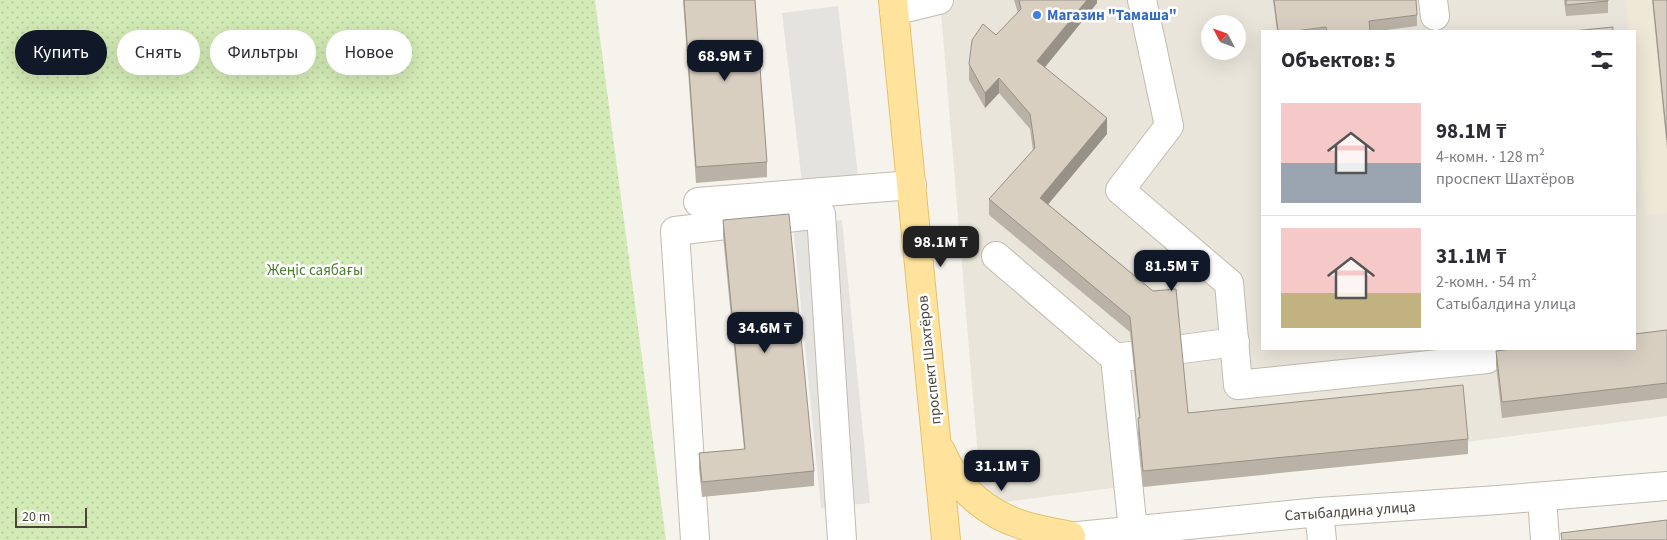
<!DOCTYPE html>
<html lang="ru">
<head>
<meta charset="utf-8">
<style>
	:root { --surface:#fff; --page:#f7f7f7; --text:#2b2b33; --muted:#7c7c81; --line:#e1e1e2; --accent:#111827 }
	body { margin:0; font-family:"Source Sans 3",sans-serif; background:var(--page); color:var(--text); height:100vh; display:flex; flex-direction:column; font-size:19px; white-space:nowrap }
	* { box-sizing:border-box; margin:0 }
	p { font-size:16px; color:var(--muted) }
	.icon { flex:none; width:28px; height:28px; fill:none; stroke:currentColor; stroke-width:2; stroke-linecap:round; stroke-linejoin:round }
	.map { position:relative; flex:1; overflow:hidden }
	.panel { position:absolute; left:1261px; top:30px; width:375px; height:320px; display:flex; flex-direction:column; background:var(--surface); border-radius:0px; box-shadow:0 5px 20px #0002 }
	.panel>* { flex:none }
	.guide { position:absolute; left:15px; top:30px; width:475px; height:45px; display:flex; gap:10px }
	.needle { width:32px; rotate:311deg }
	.tools { position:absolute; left:1201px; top:15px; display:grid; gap:10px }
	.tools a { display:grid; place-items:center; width:45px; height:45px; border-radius:50%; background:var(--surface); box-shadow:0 5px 20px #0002; font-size:25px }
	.scale { position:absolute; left:15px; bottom:12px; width:72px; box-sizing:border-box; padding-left:5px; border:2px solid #4b4439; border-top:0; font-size:14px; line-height:18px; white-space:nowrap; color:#4b4439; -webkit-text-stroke:4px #fff; paint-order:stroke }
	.price { position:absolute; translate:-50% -42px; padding:0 11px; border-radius:10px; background:var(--accent); color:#fff; font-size:16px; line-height:32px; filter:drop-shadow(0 1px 2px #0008) }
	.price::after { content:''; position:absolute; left:50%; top:30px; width:15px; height:11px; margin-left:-8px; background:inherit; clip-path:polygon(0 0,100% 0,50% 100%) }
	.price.current { background:#222; color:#fff }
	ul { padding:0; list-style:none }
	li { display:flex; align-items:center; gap:15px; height:125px; padding:0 20px }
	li+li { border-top:1px solid var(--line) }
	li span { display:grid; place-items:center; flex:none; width:140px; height:100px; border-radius:0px; color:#555 }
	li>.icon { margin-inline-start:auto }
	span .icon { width:60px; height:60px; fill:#fffc; stroke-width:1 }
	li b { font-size:21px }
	h2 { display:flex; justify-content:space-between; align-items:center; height:60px; padding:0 20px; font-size:21px }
	.chip { padding:0 18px; border-radius:22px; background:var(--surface); box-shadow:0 5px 20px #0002; font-size:18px; line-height:45px }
	.chip.current { background:var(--accent); color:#fff }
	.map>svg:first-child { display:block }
	.residential { fill:#eae5da; fill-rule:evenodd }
	.education { fill:#efe8d6 }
	.green { fill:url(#green-dots) }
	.parking { fill:#e5e3e0 }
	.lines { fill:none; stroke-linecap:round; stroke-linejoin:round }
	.minor-casing { stroke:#c2bbae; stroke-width:30 }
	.major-casing { stroke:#e6c16a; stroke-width:30 }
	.minor { stroke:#fff; stroke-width:28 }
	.major { stroke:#ffe39c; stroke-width:28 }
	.wall { fill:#bab2a6 }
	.shaded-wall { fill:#979187 }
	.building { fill:#d8cfc1; stroke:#979187 }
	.shop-dot { fill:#3f7fe0; stroke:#fff; stroke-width:2 }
	.labels { text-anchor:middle; stroke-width:5; stroke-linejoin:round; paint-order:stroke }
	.shop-label { font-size:15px; font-weight:bold; fill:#366cbe; stroke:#fff; text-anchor:start }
	.park-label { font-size:15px; fill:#4a7f2a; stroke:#fff }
	.street-label { font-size:15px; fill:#4b4439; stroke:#fff }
</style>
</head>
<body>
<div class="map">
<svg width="1667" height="540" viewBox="0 0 1667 540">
	<defs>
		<pattern id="green-dots" width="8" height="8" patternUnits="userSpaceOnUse" patternTransform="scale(1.25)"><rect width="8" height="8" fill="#d2eab5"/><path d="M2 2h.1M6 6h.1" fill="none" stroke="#b6ca9c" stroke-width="1.8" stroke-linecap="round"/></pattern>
	</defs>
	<rect width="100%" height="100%" fill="#f6f3ec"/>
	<path class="residential" d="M940,0H1667V416L982,505ZM1210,24H1238V51H1210ZM1262,31H1635V349H1262Z"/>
	<path class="education" d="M1626,0H1667V213L1645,216L1635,104V31H1629Z"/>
	<path class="green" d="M0,0H595L666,540H0Z"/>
	<g class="parking">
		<path d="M838,6L858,175L802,182L782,13Z"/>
		<path d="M842,220L870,503L821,508L793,225Z"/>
	</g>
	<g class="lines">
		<g class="minor-casing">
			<g id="minor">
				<path d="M1142,0L1169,126L1120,190L1229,283L1238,385L1487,359"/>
				<path d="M1433,0L1435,16"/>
				<path d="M894,11L939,0"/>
				<path d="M698,202L912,185"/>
				<path d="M996,256L1115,358"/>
				<path d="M1542,497L1545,540"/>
				<path d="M1319,512L1322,540"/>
				<path d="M1133,530L1115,358L1235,342"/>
				<path d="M1048,539L1319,512L1498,500L1667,486"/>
				<path d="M695,540L675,231L821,214L842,540"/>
			</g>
		</g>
		<g class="major-casing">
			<g id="major">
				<path d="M893,0L946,540"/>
				<path d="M941,451C957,490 989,516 1029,527C1043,531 1057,533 1071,536"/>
			</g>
		</g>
		<use href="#minor" class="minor"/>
		<use href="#major" class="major"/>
	</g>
	<g class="wall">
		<path d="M683,0H755L767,162V177L696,183Z"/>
		<path d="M1014,0H1097V3L1045,67L1107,134L1048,204L1153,291L1188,413L1468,439V454L1143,487L1138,434L1139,418L1130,332L989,215V199L1033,151L1030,129L999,93L985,108L969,80V64L996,35L1018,13Z"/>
		<path d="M1273,0L1417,15V26L1379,31H1277Z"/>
		<path d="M1564,0H1608V13L1566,16Z"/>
		<path d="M1652,0H1667V149Z"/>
		<path d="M723,220L814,471V486L702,497L699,469V453L744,449L723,236Z"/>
		<path d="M1667,330V398L1502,418L1496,366V351Z"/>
	</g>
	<g class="shaded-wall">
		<path d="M1087,0H1097V3L1037,77V61Z"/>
		<path d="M999,78V93L985,108V93Z"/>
		<path d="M1107,118V134L1040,214V198Z"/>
	</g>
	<g class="building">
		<path d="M684,0H755L767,162L696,167Z"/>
		<path d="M1019,0H1087L1037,61L1107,118L1040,198L1153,291L1176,289L1188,413L1463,385L1468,439L1143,471L1138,418H1140L1130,317L989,199L1035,148L1030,114L999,78L985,93L969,64L972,40L983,24L996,35L1021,9Z"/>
		<path d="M1274,0H1416L1417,15L1369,21L1370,31H1327L1326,27L1295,31H1278Z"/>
		<path d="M1566,0H1608V1L1566,5Z"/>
		<path d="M1653,0H1667V140Z"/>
		<path d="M1613,27V31H1573Z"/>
		<path d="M789,214L814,471L702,482L699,453L745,449L723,220Z"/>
		<path d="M1667,330V383L1502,402L1496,351L1512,349H1635V334Z"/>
		<path d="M1667,520V540H1562L1561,533Z"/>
	</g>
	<circle class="shop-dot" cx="1037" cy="15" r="5"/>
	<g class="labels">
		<g class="shop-label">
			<text x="1047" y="20">Магазин "Тамаша"</text>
		</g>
		<g class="park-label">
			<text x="315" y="275">Жеңіс саябағы</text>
		</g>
		<g class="street-label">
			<text transform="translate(929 360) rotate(-96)" y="5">проспект Шахтёров</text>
			<text transform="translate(1350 511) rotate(-4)" y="5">Сатыбалдина улица</text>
		</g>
	</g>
</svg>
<div class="tools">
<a><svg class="needle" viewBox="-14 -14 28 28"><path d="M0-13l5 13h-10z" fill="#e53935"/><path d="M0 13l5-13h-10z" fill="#7c7c81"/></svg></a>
</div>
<div class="scale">20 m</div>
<b class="price" style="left:725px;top:82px">68.9M ₸</b>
<b class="price current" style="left:941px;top:268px">98.1M ₸</b>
<b class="price" style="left:1172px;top:292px">81.5M ₸</b>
<b class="price" style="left:765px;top:354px">34.6M ₸</b>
<b class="price" style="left:1002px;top:492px">31.1M ₸</b>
<div class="guide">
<a class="chip current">Купить</a>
<a class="chip">Снять</a>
<a class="chip">Фильтры</a>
<a class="chip">Новое</a>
</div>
<section class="panel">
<h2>Объектов: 5<svg class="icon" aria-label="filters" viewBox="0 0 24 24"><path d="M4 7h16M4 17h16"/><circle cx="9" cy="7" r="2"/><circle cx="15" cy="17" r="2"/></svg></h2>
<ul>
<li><span style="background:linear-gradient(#f6c9c9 60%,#9aa5b1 0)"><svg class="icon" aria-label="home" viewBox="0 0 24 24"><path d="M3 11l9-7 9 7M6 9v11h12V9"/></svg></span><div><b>98.1M ₸</b><p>4-комн. · 128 m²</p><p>проспект Шахтёров</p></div></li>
<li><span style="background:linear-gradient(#f6c9c9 65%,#c2b280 0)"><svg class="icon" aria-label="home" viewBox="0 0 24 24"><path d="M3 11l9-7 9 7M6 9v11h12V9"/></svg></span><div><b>31.1M ₸</b><p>2-комн. · 54 m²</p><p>Сатыбалдина улица</p></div></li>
</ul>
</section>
</div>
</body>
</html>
